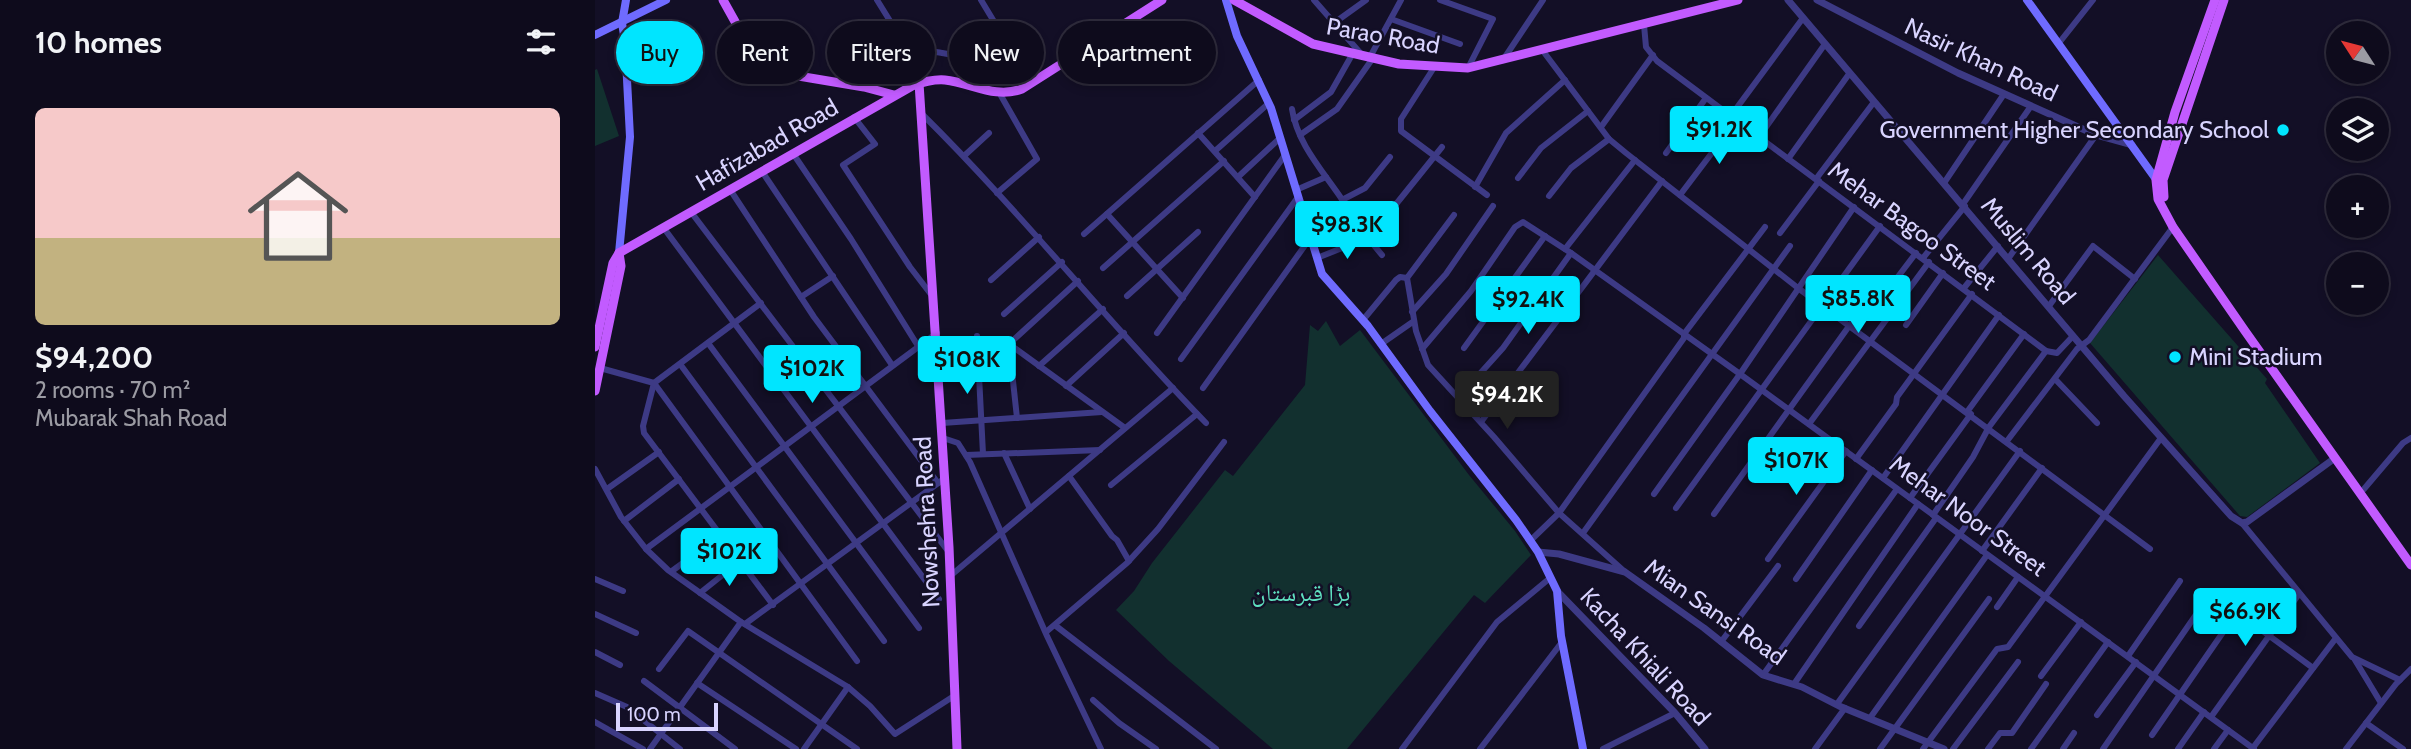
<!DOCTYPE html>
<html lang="en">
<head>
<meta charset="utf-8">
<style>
	:root { --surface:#0e0b1c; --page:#1c1929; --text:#f1f3f6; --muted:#9b9ba3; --line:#2e2b3b; --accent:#00e5ff }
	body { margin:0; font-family:Cabin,"Noto Naskh Arabic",sans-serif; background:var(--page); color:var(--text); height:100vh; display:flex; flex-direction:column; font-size:26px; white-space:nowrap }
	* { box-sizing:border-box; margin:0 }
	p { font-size:23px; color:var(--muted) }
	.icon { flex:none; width:38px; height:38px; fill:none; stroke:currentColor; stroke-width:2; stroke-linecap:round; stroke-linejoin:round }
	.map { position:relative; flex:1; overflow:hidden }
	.drawer { display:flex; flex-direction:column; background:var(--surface); width:595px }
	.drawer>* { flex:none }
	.hud { position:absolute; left:21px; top:21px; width:665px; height:63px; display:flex; gap:14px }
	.needle { width:46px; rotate:306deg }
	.controls { position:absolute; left:1731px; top:21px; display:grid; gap:14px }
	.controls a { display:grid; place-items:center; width:63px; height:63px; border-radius:50%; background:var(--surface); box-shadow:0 4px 10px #0003,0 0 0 2px var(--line); font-size:35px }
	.scale { position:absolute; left:21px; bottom:18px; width:102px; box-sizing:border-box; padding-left:7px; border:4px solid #d9d4ff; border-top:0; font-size:19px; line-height:24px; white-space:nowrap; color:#d9d4ff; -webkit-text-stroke:5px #130f26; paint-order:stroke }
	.price { position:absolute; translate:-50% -60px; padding:0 16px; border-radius:7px; background:var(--accent); color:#111; font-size:23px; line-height:46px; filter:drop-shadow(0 2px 4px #0008) }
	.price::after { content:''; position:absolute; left:50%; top:42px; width:21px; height:16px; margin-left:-10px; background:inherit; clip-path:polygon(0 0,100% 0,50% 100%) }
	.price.active { background:#222; color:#fff }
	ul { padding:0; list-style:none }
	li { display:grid; align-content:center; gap:14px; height:371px; padding:0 35px }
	li span { display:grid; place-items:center; height:217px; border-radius:10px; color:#555 }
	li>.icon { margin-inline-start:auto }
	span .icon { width:126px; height:126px; fill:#fffc; stroke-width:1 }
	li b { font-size:30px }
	h2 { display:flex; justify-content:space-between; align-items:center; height:84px; padding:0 35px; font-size:30px }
	.pill { padding:0 24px; border-radius:32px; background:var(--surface); box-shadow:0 4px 10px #0003,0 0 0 2px var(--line); font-size:24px; line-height:63px }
	.pill.active { background:var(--accent); color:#111 }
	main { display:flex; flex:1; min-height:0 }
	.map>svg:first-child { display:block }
	.green { fill:#12302f }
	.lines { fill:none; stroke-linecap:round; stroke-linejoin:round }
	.minor { stroke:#3d3a85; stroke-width:6 }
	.tertiary { stroke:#3d3a85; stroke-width:7 }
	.secondary { stroke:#6f6bff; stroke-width:8 }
	.primary { stroke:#c25bff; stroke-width:9 }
	.poi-dot { fill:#00e5ff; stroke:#130f26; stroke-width:2.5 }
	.labels { text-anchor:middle; stroke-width:5; stroke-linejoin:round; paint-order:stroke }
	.street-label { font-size:24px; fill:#d9d4ff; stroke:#130f26 }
	.poi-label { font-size:24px; fill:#d9d4ff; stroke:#130f26; text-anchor:end }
	.park-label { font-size:24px; fill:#5fe0c0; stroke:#130f26 }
</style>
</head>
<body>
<main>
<section class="drawer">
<h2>10 homes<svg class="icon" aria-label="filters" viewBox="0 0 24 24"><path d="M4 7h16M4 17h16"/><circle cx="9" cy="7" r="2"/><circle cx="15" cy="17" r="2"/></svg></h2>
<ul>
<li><span style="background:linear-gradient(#f6c9c9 60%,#c2b280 0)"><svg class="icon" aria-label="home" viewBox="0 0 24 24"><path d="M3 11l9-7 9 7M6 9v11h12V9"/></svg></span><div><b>$94,200</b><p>2 rooms · 70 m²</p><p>Mubarak Shah Road</p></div></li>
</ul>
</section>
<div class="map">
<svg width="1816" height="749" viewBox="0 0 1816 749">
	<rect width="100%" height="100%" fill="#130f26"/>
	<g class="green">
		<path d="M2,69L24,136L0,146V70Z"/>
		<path d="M1563,255L1672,379L1670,383L1725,463L1652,517L1645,516L1495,343Z"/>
		<path d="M731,321L745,346L765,330L874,475L920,531L936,555L890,603L879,595L752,749H678L574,661L521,610L539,591L557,563L630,470L638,476L710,385L715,325L723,331Z"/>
	</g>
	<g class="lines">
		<g class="minor">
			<path d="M282,0L300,29L324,83"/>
			<path d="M386,0L436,83"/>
			<path d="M719,0L768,56"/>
			<path d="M845,0L898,19L873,68"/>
			<path d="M796,19L865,44"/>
			<path d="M739,23L771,0"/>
			<path d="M1049,25L1051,47L1062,61L1451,351L1462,353L1478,336"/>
			<path d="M1464,43L1498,0"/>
			<path d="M948,51L1014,139L1031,153L1203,288L1555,549"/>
			<path d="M312,53C328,44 398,65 419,70L427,65"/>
			<path d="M775,57L806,0"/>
			<path d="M908,60L948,0"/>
			<path d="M840,66L806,119V131L892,195"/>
			<path d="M697,109C702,143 727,170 746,198C759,218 771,237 787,255"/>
			<path d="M327,114C427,213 513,323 611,423"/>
			<path d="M259,117L280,144L248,165L315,267L338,297"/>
			<path d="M1135,117L1208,18"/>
			<path d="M699,120L736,92L758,53"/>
			<path d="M1006,127L1058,55"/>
			<path d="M603,133L660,197"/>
			<path d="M705,135L742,109L778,58"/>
			<path d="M1164,137L1230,44"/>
			<path d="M620,151L674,103"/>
			<path d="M1071,153L1111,98"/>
			<path d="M199,155L256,239L323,346"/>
			<path d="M369,156L394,133"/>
			<path d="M1193,159L1254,74"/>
			<path d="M168,173L297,365"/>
			<path d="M643,177L685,138"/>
			<path d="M923,178L946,148L993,111"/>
			<path d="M1221,179L1279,102"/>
			<path d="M1349,183L1409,94"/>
			<path d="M880,187L911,133L970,80"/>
			<path d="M701,190L731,177"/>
			<path d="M136,191L219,317L343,483"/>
			<path d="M402,193L442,159L405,94"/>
			<path d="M1085,195L1141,121"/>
			<path d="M954,196L976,168L1014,139"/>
			<path d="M747,200L770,188L795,157"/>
			<path d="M1368,204L1436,106"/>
			<path d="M96,212L353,551"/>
			<path d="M512,214L588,298"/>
			<path d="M68,227L344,599"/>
			<path d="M1185,233L1224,181"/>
			<path d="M489,234L664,80"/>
			<path d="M773,239L847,147"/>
			<path d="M970,249L1040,160"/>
			<path d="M722,258L772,238"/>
			<path d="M1328,258L1370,206"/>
			<path d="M1413,259L1501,135"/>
			<path d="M508,268L629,161"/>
			<path d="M812,278L821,331L833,365L899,437L964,513L1030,572"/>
			<path d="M396,280L444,237"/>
			<path d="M1369,288L1403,246"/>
			<path d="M532,296L603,232"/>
			<path d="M206,297L238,276"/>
			<path d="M166,303L59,383L48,426L49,433L178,605"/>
			<path d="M1454,306L1498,246L1540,279"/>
			<path d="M817,312L851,274L898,206"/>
			<path d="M409,314L467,262"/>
			<path d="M768,320L801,280L805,277L812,278L859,215"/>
			<path d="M1311,325L1348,273"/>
			<path d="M562,333L690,155"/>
			<path d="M382,336L388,454"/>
			<path d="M113,343L324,628"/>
			<path d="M414,344L483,281"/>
			<path d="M786,344L819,321"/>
			<path d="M869,348L950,236"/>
			<path d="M827,349L876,291L920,227L928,222L976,253L1145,374L1659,749"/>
			<path d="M586,359L703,197"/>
			<path d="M85,364L289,641"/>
			<path d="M444,366L508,309"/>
			<path d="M5,368L59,383L262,661"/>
			<path d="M1460,379L1502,423"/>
			<path d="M471,386L529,333"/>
			<path d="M608,388L716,237"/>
			<path d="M864,397L908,348L976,253"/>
			<path d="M1372,412L1429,334"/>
			<path d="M422,418L414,344L530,428"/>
			<path d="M886,422L1067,181"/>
			<path d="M347,423L507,412"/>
			<path d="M1214,424L1334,262"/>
			<path d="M348,438L363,443L375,462L452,636L506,749"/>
			<path d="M1412,441L1482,349L1494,340L1578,227"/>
			<path d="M409,453L435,509"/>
			<path d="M371,455L505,450"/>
			<path d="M1261,459L1301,404L1302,397L1377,294"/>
			<path d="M0,469L26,517L51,549L73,570L146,622L253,687L275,706L300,734L359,696"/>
			<path d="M474,476L517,536L522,540L534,561"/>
			<path d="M1288,478L1404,315"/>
			<path d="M516,485L602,414"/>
			<path d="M12,489L64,452"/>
			<path d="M1769,489L1808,443L1816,438"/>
			<path d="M1059,494L1145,374L1259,207"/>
			<path d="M1315,498L1376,414"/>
			<path d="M1081,508L1285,226"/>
			<path d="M1119,514L1275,297L1283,303L1321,253"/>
			<path d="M1338,515L1378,457L1394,427L1451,351"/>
			<path d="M29,521L84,479"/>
			<path d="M1647,523L1757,657L1805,680"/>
			<path d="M988,533L1195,246"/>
			<path d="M935,541L964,513L1089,338V334L1170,227"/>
			<path d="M51,549L342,333"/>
			<path d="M1387,551L1447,468"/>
			<path d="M1173,559L1251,451"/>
			<path d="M77,571L126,535"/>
			<path d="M354,577L578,388"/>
			<path d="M0,579L28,591"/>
			<path d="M1201,579L1277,470"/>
			<path d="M105,593L145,561"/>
			<path d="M1402,607L1423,577"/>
			<path d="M0,614L41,633"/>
			<path d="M150,624L346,481"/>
			<path d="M461,626L621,749"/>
			<path d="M1264,626L1341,518"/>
			<path d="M451,632L532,563L563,529L629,442"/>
			<path d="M1126,642L1183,566"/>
			<path d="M0,652L25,665"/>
			<path d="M1533,656L1585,581"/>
			<path d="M1760,660L1786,703"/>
			<path d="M64,669L93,631L262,749"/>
			<path d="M1168,675L1302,489"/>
			<path d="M1446,676L1486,622"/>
			<path d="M49,681L140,749"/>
			<path d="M102,683L201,749"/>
			<path d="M1199,684L1323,504"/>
			<path d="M0,693L32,707L85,749"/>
			<path d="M498,700L524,723L561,749"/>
			<path d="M1242,704L1425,451"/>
			<path d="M1502,715L1541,662"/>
			<path d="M1616,717L1704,594"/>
			<path d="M1275,718L1392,555"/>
			<path d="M0,722L48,749"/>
			<path d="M1771,723L1808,749"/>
			<path d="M1557,735L1642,612"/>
			<path d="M55,749L146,622"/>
			<path d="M209,749L253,687"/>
			<path d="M807,749L902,622L955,578"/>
			<path d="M885,749L967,642"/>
			<path d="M1008,749L1080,713"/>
			<path d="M1220,749L1250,708"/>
			<path d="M1285,749L1394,599"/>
			<path d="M1328,749L1402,649L1413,647L1566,438"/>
			<path d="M1358,749L1423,662"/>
			<path d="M1393,749L1405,733H1417L1451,684"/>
			<path d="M1436,749L1513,642"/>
			<path d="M1468,749L1479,733"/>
			<path d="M1508,749L1616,593L1718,668"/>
			<path d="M1583,749L1609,712"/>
			<path d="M1619,749L1633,730"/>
			<path d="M1657,749L1741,638"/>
			<path d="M1751,749L1801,684L1816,669"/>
		</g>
		<g class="tertiary">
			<path d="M1193,0L1529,396L1636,516L1647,523L1652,522L1740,458"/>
			<path d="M1222,0L1363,73L1501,135L1537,145"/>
			<path d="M943,552L964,554L1030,572L1109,628L1168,675L1207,687L1244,706L1349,749"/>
			<path d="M962,591L1080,713L1110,749"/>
		</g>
		<g class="secondary">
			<path d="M631,0L642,36L676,108L727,274L773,326L835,411L921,520L943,552L962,591L966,636L988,749"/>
			<path d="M1432,0L1563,182"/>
			<path d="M0,35L71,0"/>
			<path d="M24,253L35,137L30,41L27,23L31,0"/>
		</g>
		<g class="primary">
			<path d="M128,0L167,70L269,87L299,95"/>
			<path d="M639,0L718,44L804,64L873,68L1143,0"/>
			<path d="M1620,0L1580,112L1561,180L1563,199L1578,227L1650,331L1816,565"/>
			<path d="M324,83L354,547L362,749"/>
			<path d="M1569,197L1568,180L1629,0"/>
			<path d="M0,347L18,263L24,253L317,86C328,82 339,79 350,80C377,83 400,99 427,89L567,0"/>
			<path d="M0,391L26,266L24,253"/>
		</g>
	</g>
	<g class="poi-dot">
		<circle cx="1688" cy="130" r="7"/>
		<circle cx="1580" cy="357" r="7"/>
	</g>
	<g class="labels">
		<g class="street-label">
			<text transform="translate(788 36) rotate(10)" y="8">Parao Road</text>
			<text transform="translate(1386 60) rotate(25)" y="8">Nasir Khan Road</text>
			<text transform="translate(172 145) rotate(-30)" y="8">Hafizabad Road</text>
			<text transform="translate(1317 226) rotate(36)" y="8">Mehar Bagoo Street</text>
			<text transform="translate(1433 251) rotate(50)" y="8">Muslim Road</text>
			<text transform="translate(1373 516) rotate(36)" y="8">Mehar Noor Street</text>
			<text transform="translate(332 522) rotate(-93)" y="8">Nowshehra Road</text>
			<text transform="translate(1120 612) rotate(35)" y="8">Mian Sansi Road</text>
			<text transform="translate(1050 657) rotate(47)" y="8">Kacha Khiali Road</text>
		</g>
		<g class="poi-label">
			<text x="1674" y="138">Government Higher Secondary School</text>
			<text x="1594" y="365" text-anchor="start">Mini Stadium</text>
		</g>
		<g class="park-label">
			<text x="706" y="601">بڑا قبرستان</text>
		</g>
	</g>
</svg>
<div class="controls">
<a><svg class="needle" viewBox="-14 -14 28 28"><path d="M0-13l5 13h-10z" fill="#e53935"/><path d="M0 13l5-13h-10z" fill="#9b9ba3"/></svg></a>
<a><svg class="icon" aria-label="layers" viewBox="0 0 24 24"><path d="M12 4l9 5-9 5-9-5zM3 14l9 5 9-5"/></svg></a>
<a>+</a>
<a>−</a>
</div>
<div class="scale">100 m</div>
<b class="price" style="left:1124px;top:166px">$91.2K</b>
<b class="price" style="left:752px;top:261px">$98.3K</b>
<b class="price" style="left:1263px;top:335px">$85.8K</b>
<b class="price" style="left:933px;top:336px">$92.4K</b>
<b class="price" style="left:372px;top:396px">$108K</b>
<b class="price" style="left:217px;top:405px">$102K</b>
<b class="price active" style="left:912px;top:431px">$94.2K</b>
<b class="price" style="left:1201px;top:497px">$107K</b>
<b class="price" style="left:134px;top:588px">$102K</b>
<b class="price" style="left:1650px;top:648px">$66.9K</b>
<div class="hud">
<a class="pill active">Buy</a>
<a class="pill">Rent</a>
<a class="pill">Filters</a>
<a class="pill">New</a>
<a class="pill">Apartment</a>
</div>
</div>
</main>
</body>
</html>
